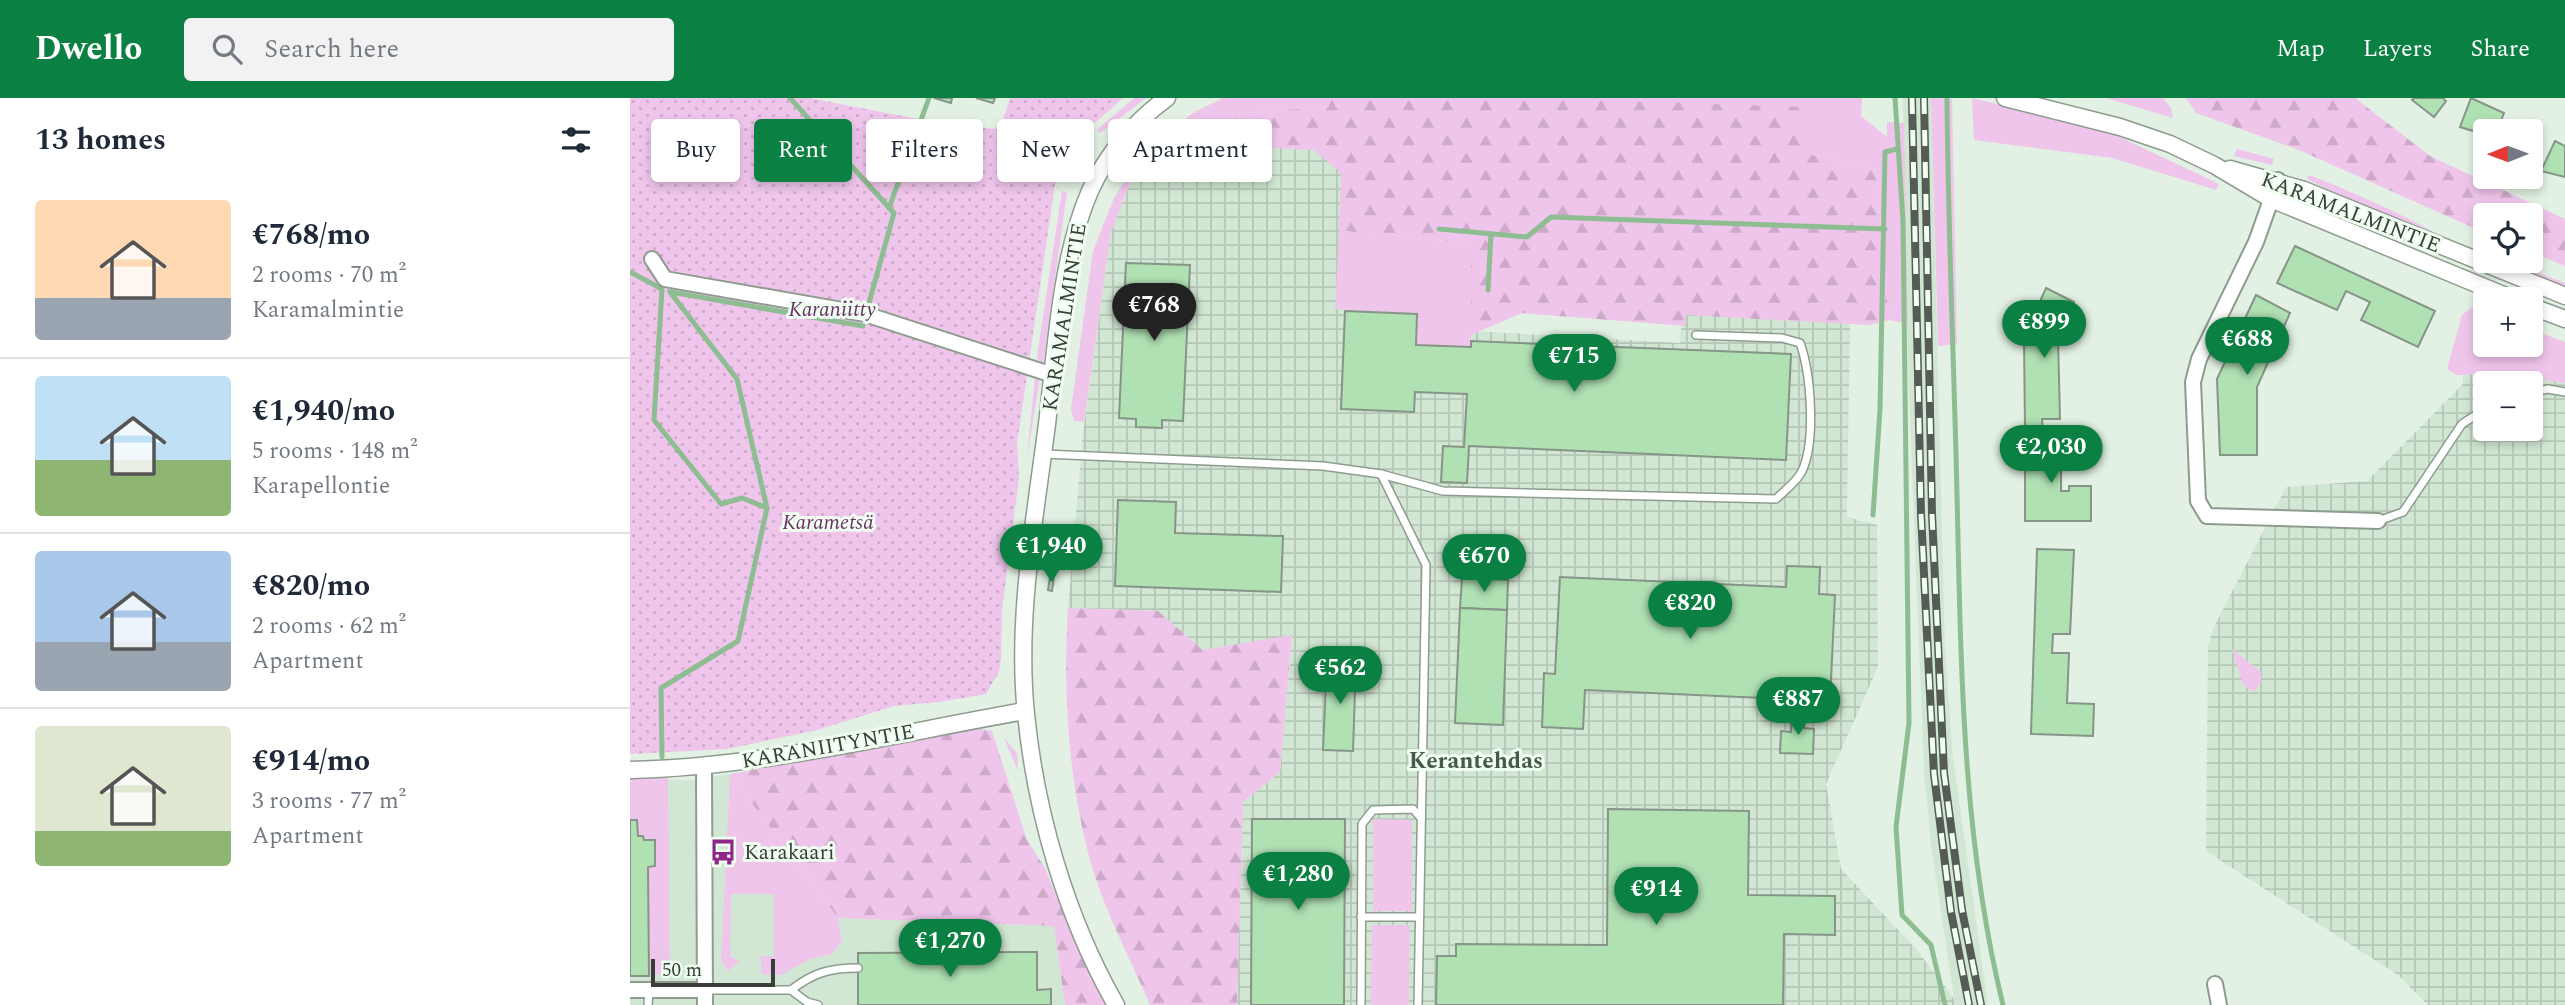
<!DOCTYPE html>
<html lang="en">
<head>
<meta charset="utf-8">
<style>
	:root { --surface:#fff; --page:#f2f2f3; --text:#1f2937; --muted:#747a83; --line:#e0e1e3; --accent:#0b8043 }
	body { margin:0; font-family:Spectral,serif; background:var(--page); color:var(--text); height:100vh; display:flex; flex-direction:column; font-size:26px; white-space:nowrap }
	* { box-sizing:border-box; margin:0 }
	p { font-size:23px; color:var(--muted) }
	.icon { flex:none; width:38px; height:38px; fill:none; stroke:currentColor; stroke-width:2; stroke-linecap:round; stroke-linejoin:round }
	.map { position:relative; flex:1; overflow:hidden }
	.sheet { display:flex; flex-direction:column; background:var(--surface); width:630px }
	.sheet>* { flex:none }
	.banner { position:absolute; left:21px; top:21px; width:665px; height:63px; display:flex; gap:14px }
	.needle { width:46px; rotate:269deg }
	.controls { position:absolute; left:1843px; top:21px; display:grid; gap:14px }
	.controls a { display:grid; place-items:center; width:70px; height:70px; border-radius:7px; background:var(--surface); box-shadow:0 4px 10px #0003; font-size:35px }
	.scale { position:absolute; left:21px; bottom:18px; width:124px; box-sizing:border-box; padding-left:7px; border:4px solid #393e39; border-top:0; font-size:19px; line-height:24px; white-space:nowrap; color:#393e39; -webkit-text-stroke:5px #effef0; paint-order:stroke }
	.price { position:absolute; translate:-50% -60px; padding:0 16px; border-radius:24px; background:var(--accent); color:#fff; font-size:23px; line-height:46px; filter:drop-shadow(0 2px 4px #0008) }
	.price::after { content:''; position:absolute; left:50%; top:42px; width:21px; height:16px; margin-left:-10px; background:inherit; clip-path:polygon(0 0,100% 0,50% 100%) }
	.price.current { background:#222; color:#fff }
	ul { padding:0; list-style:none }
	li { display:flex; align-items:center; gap:21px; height:175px; padding:0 35px }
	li+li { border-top:2px solid var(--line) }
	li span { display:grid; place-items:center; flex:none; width:196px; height:140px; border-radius:7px; color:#555 }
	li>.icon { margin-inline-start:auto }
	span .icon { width:84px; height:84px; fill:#fffc; stroke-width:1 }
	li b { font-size:30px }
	h2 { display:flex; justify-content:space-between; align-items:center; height:84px; padding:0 35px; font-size:30px }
	.pill { padding:0 24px; border-radius:7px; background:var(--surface); box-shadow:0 4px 10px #0003; font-size:24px; line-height:63px }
	.pill.current { background:var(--accent); color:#fff }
	header { display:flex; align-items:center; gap:42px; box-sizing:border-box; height:98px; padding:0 35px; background:var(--accent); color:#fff }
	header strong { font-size:33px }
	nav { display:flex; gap:38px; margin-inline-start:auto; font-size:24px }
	.search { width:490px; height:63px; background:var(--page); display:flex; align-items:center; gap:18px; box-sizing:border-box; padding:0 24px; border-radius:7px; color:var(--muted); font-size:26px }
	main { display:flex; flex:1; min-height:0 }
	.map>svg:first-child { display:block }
	.built { fill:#d2e7d3 }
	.industrial { fill:url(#industrial-grid); fill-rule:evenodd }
	.grass { fill:#efc5eb }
	.forest { fill:url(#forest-firs) }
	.park { fill:url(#park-dots) }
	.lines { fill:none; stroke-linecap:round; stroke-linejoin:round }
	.stream { stroke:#8dbd91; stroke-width:5 }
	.building { fill:#b0e1b3; stroke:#879488; stroke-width:2 }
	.service-casing { stroke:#8e9c8f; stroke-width:10 }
	.minor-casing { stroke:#8e9c8f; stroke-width:18 }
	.tertiary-casing { stroke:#8e9c8f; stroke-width:19 }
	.service { stroke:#fff; stroke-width:7 }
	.minor { stroke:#fff; stroke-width:14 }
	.tertiary { stroke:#fff; stroke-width:16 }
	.rail-casing { stroke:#555b55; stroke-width:8 }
	.rail { stroke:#effef0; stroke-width:5; stroke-dasharray:16; stroke-linecap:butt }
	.labels { text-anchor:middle; stroke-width:6; stroke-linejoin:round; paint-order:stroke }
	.street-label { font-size:21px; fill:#393e39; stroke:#effef0 }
	.park-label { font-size:21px; font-style:italic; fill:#6b3168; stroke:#effef0 }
	.poi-label { font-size:21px; fill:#393e39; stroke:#effef0; text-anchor:start }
	.neighbourhood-label { font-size:23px; font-weight:bold; fill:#4a574b; stroke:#effef0 }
</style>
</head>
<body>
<header>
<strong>Dwello</strong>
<div class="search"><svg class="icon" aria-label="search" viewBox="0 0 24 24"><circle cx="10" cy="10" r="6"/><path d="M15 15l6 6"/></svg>Search here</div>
<nav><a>Map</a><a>Layers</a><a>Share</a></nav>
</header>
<main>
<section class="sheet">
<h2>13 homes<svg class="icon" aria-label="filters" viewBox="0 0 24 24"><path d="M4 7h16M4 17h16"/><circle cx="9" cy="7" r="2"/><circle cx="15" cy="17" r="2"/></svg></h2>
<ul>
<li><span style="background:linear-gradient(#ffd9b3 70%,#9aa5b1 0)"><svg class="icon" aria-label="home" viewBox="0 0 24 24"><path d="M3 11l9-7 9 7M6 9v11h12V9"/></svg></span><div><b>€768/mo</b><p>2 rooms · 70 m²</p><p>Karamalmintie</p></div></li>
<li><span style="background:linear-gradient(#bfe0f5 60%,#8fb573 0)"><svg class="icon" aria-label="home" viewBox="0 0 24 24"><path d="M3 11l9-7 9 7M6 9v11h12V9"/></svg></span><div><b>€1,940/mo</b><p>5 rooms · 148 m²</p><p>Karapellontie</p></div></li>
<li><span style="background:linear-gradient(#a9c7e8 65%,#9aa5b1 0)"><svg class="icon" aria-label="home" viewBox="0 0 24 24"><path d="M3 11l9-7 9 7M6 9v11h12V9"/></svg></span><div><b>€820/mo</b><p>2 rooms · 62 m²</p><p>Apartment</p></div></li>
<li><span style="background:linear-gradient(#dfe7d0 75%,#8fb573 0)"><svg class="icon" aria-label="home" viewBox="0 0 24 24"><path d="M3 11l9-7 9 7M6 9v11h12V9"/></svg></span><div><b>€914/mo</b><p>3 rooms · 77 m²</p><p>Apartment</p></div></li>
</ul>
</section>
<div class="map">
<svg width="1935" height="907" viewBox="0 0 1935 907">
	<defs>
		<pattern id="industrial-grid" width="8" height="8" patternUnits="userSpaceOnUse" patternTransform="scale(1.75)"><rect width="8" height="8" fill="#d2e7d3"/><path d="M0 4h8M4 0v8" fill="none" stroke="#b5c7b6"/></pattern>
		<pattern id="forest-firs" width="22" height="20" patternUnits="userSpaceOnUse" patternTransform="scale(1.75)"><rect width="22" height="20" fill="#efc5eb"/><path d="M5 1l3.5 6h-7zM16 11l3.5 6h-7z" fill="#ceaaca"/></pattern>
		<pattern id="park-dots" width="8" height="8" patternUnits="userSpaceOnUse" patternTransform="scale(1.75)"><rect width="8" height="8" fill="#efc5eb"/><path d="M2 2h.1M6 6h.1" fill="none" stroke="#ceaaca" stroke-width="1.8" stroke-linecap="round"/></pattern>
	</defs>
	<rect width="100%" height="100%" fill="#e2f1e3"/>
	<g class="built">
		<path d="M1273,0H1301L1315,550L1323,660L1358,907H1325L1301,747L1294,674L1278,269Z"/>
		<path d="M100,676L208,820L424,828L435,907H0V681L63,682Z"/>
	</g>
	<g class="industrial">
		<path d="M577,36L685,47L715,73L844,233L1050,245L1052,215L1220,221L1217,419L1247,427L1248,569L1196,686L1211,771L1286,851L1323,899L1325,907H607L613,704L650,674L662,538L573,552L528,513L438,510L453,334L481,134L501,83L546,37Z"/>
		<path d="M1833,228L1855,247L1935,259V907H1798L1768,877L1576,753L1578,548L1583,531L1656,389L1737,383L1833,286ZM1855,285H1900V331H1855Z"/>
	</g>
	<g class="grass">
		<path d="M504,0H516L470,35L467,32Z"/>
		<path d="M593,0H700L699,9L613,15L577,36L546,37L501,83L481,134L454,324L444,323L441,311L463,153L484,100L513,53L563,15Z"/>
		<path d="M994,0H1232L1231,18L1257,39V24L1274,25L1278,226L1259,222L1246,71L1182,57L994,3Z"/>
		<path d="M1301,0L1322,1L1327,246L1308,248Z"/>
		<path d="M1342,0L1477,33L1589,86L1586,92L1482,60L1344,42Z"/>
		<path d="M1476,0H1533L1541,10L1543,20Z"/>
		<path d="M1607,51L1644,61L1642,67L1604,58Z"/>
		<path d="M1679,77C1697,83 1803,129 1809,139L1762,124L1677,81Z"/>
		<path d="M432,93L437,94L413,266L410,265L407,259Z"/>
		<path d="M1700,111L1731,124L1745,137L1699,115Z"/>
		<path d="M709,132L842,146L841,249L786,247L787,216L705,211Z"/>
		<path d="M1860,163H1879L1935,185V193Z"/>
		<path d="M1845,207L1855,211V247H1900L1901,231L1935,244V285L1872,276L1827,277L1817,271L1832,217Z"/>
		<path d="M405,279L410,280L397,359Z"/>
		<path d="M1602,551L1631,574V584L1624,594L1613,587Z"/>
		<path d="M374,640L387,655L388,673Z"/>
		<path d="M100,676L208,820L212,843L202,856L180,861L151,877L131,876V858H144V796H101L100,858L109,863L98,873L91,863Z"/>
		<path d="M38,680L40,874L19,878L18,769L25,768V742L8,738L7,722H0V681Z"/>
		<path d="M743,721L782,722V813H743Z"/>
		<path d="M742,827H780L779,907H741Z"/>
	</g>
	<g class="forest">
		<path d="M700,0H994V3L1171,9L1182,57L1246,71L1259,222L1239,227L1056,217V228L892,215L841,237V146L709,132L711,75L684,52L577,46V36L613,15L699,9Z"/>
		<path d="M1556,0H1725L1800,58L1935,121V168L1901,154L1900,117H1855V135L1669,52L1566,15Z"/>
		<path d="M438,510L528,513L573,552L662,537L650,674L613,704L607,907H520C501,862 476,816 462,769C438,684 433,598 438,510Z"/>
		<path d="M347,630L362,633L397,742L415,770L449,854L476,907H435L424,828L208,820L100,676Z"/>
	</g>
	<path class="park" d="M0,0H179L324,28L370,31L380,0H493L458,31L425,86L387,345L389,380L372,512L371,560L369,574L356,596L309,604L264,608L187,632L97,651L0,656Z"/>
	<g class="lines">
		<g class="stream">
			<path d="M160,0L264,115L237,212"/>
			<path d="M1265,0L1273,123L1279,625L1266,729L1272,817L1301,847L1315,907"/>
			<path d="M1317,0C1318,132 1324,264 1327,397C1331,568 1332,740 1373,907"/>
			<path d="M259,110L299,0"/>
			<path d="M809,131L897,139L921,119L1255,131"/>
			<path d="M0,174L32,191L24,322L91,406L112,400L137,410L108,543L31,590L32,659"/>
			<path d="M858,192L861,136"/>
			<path d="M40,194L107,281L137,410"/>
			<path d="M41,194L233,228"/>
			<path d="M1243,417L1250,311L1255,54L1267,51"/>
		</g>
	</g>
	<g class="building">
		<path d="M304,0H322L321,5Z"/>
		<path d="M346,0H365L363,5Z"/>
		<path d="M1784,0H1813L1816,3L1804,19L1782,2Z"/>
		<path d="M1841,0L1874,15L1870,25L1863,22L1860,29L1854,27L1850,35L1830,29Z"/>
		<path d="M1925,43L1935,48V79L1911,73Z"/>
		<path d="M1665,148L1805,213L1788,249L1731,222L1740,204L1716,193L1707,212L1647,185Z"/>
		<path d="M496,165L560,167L553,323L532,322V330L506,329V321L489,320Z"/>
		<path d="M1416,190L1444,204L1428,240L1430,321H1412L1413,333H1395L1394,239Z"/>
		<path d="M1626,197L1660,215L1627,289V357H1590L1587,281Z"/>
		<path d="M715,213L787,216L786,247L841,249V243L1161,256L1156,362L839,348L837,385L811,384L813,348L834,349L837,296L785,294L784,314L711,311Z"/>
		<path d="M1395,333H1413V345H1431V393H1439V388H1461V423H1395Z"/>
		<path d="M488,402L546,404L545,435L653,438L651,494L485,488Z"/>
		<path d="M1407,451L1444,452L1440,536H1423L1422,555H1439L1437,605L1464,606L1463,638L1401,636Z"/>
		<path d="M1157,468L1190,469L1189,496L1205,497L1200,603L955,592L953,631L912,629L914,575L925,576L930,479L1156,489Z"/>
		<path d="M420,479H424L422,493L418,492Z"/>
		<path d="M832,480L878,482L877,512L830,510Z"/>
		<path d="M830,510L877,512L873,627L825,625Z"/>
		<path d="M697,562L726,563L723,653L693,652Z"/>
		<path d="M1162,613H1175L1174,630L1184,631L1183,656L1150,655L1151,633L1161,634Z"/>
		<path d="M978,711L1119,713L1118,797L1205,798V837L1154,836L1153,907H806L807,858H826V846L977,847Z"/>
		<path d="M622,721H715L714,907H621Z"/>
		<path d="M0,722H7L8,738H13L14,742H25V768L18,769L19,878H0Z"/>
		<path d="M407,854V892L421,891V907H228V855Z"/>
	</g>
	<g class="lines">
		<g class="service-casing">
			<g id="service">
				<path d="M1900,295L1918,291L1935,294"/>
				<path d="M414,356L693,368L751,376L813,393L1146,401C1154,393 1167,384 1172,373C1186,344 1181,275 1170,245L1152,240L1066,237"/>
				<path d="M751,376L796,467L788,907"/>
				<path d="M1748,423L1773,414L1832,326L1855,311"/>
				<path d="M731,819H789"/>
				<path d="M75,892H161L177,904L188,907"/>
				<path d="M161,892C183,875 199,870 228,870"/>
				<path d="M18,907L19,892"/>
				<path d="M731,907L732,726L743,712L783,711L791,720"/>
			</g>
		</g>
		<g class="minor-casing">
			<g id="minor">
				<path d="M1648,82L1626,144L1569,261L1563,284L1568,403L1577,418L1748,423"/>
				<path d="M22,161L35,181L235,216L423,277"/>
				<path d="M74,670L75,907"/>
				<path d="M1585,886L1589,907"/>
				<path d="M0,892H75"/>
			</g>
		</g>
		<g class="tertiary-casing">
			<g id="tertiary">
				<path d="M1375,0L1490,29L1540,46L1584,67L1641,101L1883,201"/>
				<path d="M1600,71L1674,92L1935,198"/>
				<path d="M1900,208L1935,221"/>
				<path d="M0,672C133,669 264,636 395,613"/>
				<path d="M486,907C436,819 406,716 396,616C386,520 405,421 417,326C426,251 430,162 460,93C476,57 505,23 537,0"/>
			</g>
		</g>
		<use href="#service" class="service"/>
		<use href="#minor" class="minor"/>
		<use href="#tertiary" class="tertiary"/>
		<g class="rail-casing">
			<g id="rail">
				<path d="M1282,0L1291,416L1304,676L1321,814L1339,907"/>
				<path d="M1294,0L1302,416L1314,675L1332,812L1351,907"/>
			</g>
		</g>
		<use href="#rail" class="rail"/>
	</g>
	<defs>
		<g id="bus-bare" transform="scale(2.1)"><path d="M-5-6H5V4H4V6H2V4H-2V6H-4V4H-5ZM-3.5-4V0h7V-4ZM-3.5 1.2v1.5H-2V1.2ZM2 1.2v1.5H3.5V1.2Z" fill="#8f268b" stroke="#effef0" stroke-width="2.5" paint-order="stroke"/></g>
	</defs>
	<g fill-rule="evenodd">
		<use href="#bus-bare" x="93" y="754"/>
	</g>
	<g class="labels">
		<g class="street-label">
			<text transform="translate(1721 114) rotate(21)" y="7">KARAMALMINTIE</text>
			<text transform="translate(434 219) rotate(-81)" y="7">KARAMALMINTIE</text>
			<text transform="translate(198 648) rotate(-10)" y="7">KARANIITYNTIE</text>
		</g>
		<g class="park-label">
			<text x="202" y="218">Karaniitty</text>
			<text x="198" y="431">Karametsä</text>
		</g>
		<g class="poi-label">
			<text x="114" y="761">Karakaari</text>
		</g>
		<g class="neighbourhood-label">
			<text x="846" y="670">Kerantehdas</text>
		</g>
	</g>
</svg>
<div class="controls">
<a><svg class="needle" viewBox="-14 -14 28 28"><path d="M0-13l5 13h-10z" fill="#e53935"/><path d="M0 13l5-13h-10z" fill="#747a83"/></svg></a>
<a><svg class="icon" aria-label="locate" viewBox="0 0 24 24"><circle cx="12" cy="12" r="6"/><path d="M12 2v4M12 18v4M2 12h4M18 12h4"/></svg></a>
<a>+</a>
<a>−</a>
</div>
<div class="scale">50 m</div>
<b class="price current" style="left:524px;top:245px">€768</b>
<b class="price" style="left:1414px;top:262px">€899</b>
<b class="price" style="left:1617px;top:279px">€688</b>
<b class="price" style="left:944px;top:296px">€715</b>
<b class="price" style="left:1421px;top:387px">€2,030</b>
<b class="price" style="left:421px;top:486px">€1,940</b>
<b class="price" style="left:854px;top:496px">€670</b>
<b class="price" style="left:1060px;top:543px">€820</b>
<b class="price" style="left:710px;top:608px">€562</b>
<b class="price" style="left:1168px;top:639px">€887</b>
<b class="price" style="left:668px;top:814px">€1,280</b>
<b class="price" style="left:1026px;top:829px">€914</b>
<b class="price" style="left:320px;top:881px">€1,270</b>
<div class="banner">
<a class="pill">Buy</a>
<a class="pill current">Rent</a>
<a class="pill">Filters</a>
<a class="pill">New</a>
<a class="pill">Apartment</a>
</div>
</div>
</main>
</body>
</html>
